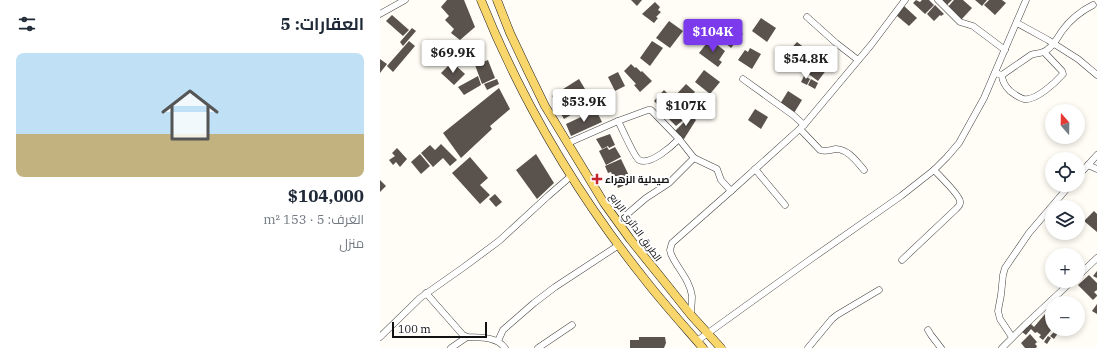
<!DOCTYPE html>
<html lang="ar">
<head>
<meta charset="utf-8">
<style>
	:root { --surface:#fff; --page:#f6f6f7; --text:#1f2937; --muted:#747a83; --line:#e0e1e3; --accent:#7c3aed }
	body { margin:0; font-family:"IBM Plex Serif",Cairo,serif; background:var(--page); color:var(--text); direction:rtl; height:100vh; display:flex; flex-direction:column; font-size:15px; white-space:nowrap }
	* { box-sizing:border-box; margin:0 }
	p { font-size:13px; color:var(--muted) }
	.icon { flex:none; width:22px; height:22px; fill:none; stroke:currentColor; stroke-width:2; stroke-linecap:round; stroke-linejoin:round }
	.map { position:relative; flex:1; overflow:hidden; direction:ltr }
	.details { display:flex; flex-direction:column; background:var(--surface); width:380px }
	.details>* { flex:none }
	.needle { width:26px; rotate:340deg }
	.tools { position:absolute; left:665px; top:104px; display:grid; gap:8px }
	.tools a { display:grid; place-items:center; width:40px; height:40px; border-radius:50%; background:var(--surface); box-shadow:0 2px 6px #0003; font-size:20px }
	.scale { position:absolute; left:12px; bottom:10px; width:95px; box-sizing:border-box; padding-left:4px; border:2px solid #111; border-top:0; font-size:11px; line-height:14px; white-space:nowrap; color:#111; -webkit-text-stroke:3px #fff; paint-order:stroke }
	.price { position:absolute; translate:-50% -34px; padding:0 9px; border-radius:4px; background:#fff; color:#222; font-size:13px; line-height:26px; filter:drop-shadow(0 1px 2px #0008) }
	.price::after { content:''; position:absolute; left:50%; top:24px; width:12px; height:9px; margin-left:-6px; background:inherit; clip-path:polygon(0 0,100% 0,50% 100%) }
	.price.current { background:var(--accent); color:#fff }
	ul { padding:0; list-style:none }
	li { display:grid; align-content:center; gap:8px; height:212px; padding:0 16px }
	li+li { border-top:1px solid var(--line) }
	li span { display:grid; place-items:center; height:124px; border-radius:8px; color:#555 }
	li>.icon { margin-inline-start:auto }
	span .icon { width:72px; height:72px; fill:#fffc; stroke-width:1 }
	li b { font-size:17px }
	h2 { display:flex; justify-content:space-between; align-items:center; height:48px; padding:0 16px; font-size:17px }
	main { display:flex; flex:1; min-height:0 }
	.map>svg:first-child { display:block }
	.building { fill:#5a524d }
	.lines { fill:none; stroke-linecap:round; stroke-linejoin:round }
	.minor-casing { stroke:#444; stroke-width:7 }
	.major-casing { stroke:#222; stroke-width:9 }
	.minor { stroke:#fff; stroke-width:6 }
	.major { stroke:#f9d66b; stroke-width:8 }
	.poi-dot { fill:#c4262e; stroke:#fff; stroke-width:1.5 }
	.labels { text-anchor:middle; stroke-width:4; stroke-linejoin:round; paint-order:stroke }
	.poi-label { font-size:10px; font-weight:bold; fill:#111; stroke:#fff; text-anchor:start }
	.street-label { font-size:10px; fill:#111; stroke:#fff }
</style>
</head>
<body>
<main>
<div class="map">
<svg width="717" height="348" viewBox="0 0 717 348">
	<rect width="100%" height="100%" fill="#fffdf5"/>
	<g class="building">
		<path d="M67,0H84L95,27L80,40L71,33L74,29L65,20L69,16L61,7Z"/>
		<path d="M251,0H262L257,6Z"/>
		<path d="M536,0L540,2L542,0H549L554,5L545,14L533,3Z"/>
		<path d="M561,0H572L567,5Z"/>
		<path d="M574,0H583L592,8L581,20L567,8Z"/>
		<path d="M595,0H607L602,6Z"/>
		<path d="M609,0H622L626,3L615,15L604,5Z"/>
		<path d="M275,2L280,7L278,10L281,12L276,17L278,18L274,23L262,14Z"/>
		<path d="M555,5L564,14L561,16L560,15L554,21L547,14Z"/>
		<path d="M524,6L537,18L529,26L516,15Z"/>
		<path d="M12,15L29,30L23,36L6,21Z"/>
		<path d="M381,18L396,28L387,42L372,31Z"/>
		<path d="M289,21L303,31L290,48L276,38Z"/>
		<path d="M348,22L363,34L351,48L336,35Z"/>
		<path d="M32,28L36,31L23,46L20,42Z"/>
		<path d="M330,39L345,51L339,60L342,62L338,67L319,53Z"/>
		<path d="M29,41L35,46L13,72L7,66Z"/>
		<path d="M272,41L283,48L270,66L260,58Z"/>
		<path d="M417,42L426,49L414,61L416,64L414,67L402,58Z"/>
		<path d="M370,48L381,54L372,69L358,60L365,50L368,52Z"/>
		<path d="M433,58L447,69L438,81L423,70Z"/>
		<path d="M0,59L7,64L0,73Z"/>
		<path d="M108,60L115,78L102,84L95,65Z"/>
		<path d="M72,62L85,74L74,85L61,73Z"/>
		<path d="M251,64L255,68L256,67L261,72L262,71L272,81L260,92L254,85L256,84L244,71Z"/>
		<path d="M324,70L340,82L330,94L315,82Z"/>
		<path d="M238,72L245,86L235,91L228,77Z"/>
		<path d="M98,76L101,85L84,95L78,87Z"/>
		<path d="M424,76L430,79L427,85L421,82Z"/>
		<path d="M117,79L119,84L107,90L104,84Z"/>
		<path d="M199,79L205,89L178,106L172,96Z"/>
		<path d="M431,79L438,83L435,89L428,85Z"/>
		<path d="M306,84L315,92L309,98L312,96L318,103L311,111L304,104L302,105L294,97Z"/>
		<path d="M119,88L130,109L110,126L112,129L81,158L63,133Z"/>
		<path d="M284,90L296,102L285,112L274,101Z"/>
		<path d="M408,91L422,100L414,113L400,104Z"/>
		<path d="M204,92L211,103L184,119L177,107Z"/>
		<path d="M297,105L308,116L296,126L286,116Z"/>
		<path d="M375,109L388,117L381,129L368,120Z"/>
		<path d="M216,110L222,122L191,136L186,124Z"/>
		<path d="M311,115L316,120L304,139L299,137L295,131Z"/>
		<path d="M230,134L235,145L229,148L228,146L222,149L216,139Z"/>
		<path d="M61,144L77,160L70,166L63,158L53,167L41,153L50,145L55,150Z"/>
		<path d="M227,147L229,150L235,147L241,157L226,165L219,151Z"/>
		<path d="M17,148L27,159L20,167L16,162L13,165L9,160L15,156L12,153Z"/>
		<path d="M40,154L50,166L41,174L31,162Z"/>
		<path d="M156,154L174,183L157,199L136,170Z"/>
		<path d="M90,157L108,178L100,185L110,195L100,204L72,173Z"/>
		<path d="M241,159L252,182L238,188L231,172L228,173L225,166Z"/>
		<path d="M0,180L6,186L0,192Z"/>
		<path d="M115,194L122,202L116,207L109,199Z"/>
		<path d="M714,211L717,214V232L704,221Z"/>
		<path d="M717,271V278L713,276Z"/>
		<path d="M709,275L717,283V290L714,292L717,295V296L713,300L698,285Z"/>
		<path d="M717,304V314L712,311Z"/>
		<path d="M665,314L672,320V329L663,340L659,337L661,335L657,332L655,333L651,329L646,335L642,332L650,323L654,327Z"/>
		<path d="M675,331L678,333L674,339L670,336Z"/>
		<path d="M650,334L657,342L655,344L657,346L656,348H645L641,343Z"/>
		<path d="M668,336L671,338L667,344L664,342Z"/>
		<path d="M259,337H285L286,343L284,348H250V340H259Z"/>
	</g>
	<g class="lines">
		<g class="minor-casing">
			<g id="minor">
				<path d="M558,0L580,22L593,26L625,50"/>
				<path d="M0,14L25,0"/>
				<path d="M427,17L456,43L478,60"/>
				<path d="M637,23L668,40L698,59L717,75"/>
				<path d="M615,73L622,75L651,55C655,53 659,54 663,52C672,49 677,38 682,31C690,20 701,11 713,5"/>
				<path d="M622,75C622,81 626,87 630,91C634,94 639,98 644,99C656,101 676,82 683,74L682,71L664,52"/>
				<path d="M363,79L413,115L424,125"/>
				<path d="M238,121C242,128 254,157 259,160C270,166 292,146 299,139"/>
				<path d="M420,129L440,150C446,152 450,150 456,149C468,149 477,162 484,170"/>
				<path d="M188,143L238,121L268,110H271L299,139L314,158"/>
				<path d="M708,165L717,169"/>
				<path d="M375,169L405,205"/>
				<path d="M698,176L717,155"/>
				<path d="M238,222L266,198L289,183L314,158L337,169L341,180L351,191"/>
				<path d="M522,260L576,209C578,207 581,205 580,201C579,195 560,176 554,170"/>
				<path d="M698,276L717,258"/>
				<path d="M46,293L83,335L87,337C100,338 116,336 125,348"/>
				<path d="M311,315C311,309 312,302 312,296C310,280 297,268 291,254L290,250L292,243L351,191L424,125L491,45L525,0"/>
				<path d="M548,330L551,335L561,348"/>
				<path d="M0,337L40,298L84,267L119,241L168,196L191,176"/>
				<path d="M632,337L620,319L618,311L621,295L623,275L625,268L649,233L690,185"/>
				<path d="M118,341L123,330L154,303L175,287L239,245"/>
				<path d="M317,341L431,259L521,196L554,170L567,157L579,143L604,98L646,0"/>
				<path d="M71,348L87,337"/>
				<path d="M158,348L192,325"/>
				<path d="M428,348L452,319L457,315L499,290"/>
				<path d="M622,348L645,325L692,281"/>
			</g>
		</g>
		<g class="major-casing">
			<g id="major">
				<path d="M101,0C142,102 198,196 266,281C284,304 304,326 323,348"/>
				<path d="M117,0L130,33L147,69L165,106L224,203L250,239L283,280L311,315L341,348"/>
			</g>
		</g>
		<use href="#minor" class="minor"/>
		<use href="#major" class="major"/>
	</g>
	<path class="poi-dot" d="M215 173h4v4h4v4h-4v4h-4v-4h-4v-4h4z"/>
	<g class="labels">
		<g class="poi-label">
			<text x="225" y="183">صيدلية الزهراء</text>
		</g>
		<g class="street-label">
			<text transform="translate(256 227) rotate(54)" y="4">الطريق الدائري الرابع</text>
		</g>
	</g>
</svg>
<div class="tools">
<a><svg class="needle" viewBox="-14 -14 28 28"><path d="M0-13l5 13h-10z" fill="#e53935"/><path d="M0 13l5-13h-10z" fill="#747a83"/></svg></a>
<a><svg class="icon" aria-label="locate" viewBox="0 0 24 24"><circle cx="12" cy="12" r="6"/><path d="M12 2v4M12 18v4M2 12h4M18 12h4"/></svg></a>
<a><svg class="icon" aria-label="layers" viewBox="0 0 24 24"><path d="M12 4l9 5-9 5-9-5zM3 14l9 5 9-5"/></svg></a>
<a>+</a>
<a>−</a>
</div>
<div class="scale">100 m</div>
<b class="price current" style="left:333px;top:53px">$104K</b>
<b class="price" style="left:73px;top:74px">$69.9K</b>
<b class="price" style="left:426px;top:80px">$54.8K</b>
<b class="price" style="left:204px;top:123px">$53.9K</b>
<b class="price" style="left:306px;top:127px">$107K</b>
</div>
<section class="details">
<h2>العقارات: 5<svg class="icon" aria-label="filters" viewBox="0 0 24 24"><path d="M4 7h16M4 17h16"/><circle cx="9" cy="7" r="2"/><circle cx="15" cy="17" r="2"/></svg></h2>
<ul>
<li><span style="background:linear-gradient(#bfe0f5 65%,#c2b280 0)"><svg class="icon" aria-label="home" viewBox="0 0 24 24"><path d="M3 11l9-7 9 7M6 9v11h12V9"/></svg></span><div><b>$104,000</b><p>الغرف: 5 · 153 m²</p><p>منزل</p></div></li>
</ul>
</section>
</main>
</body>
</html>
